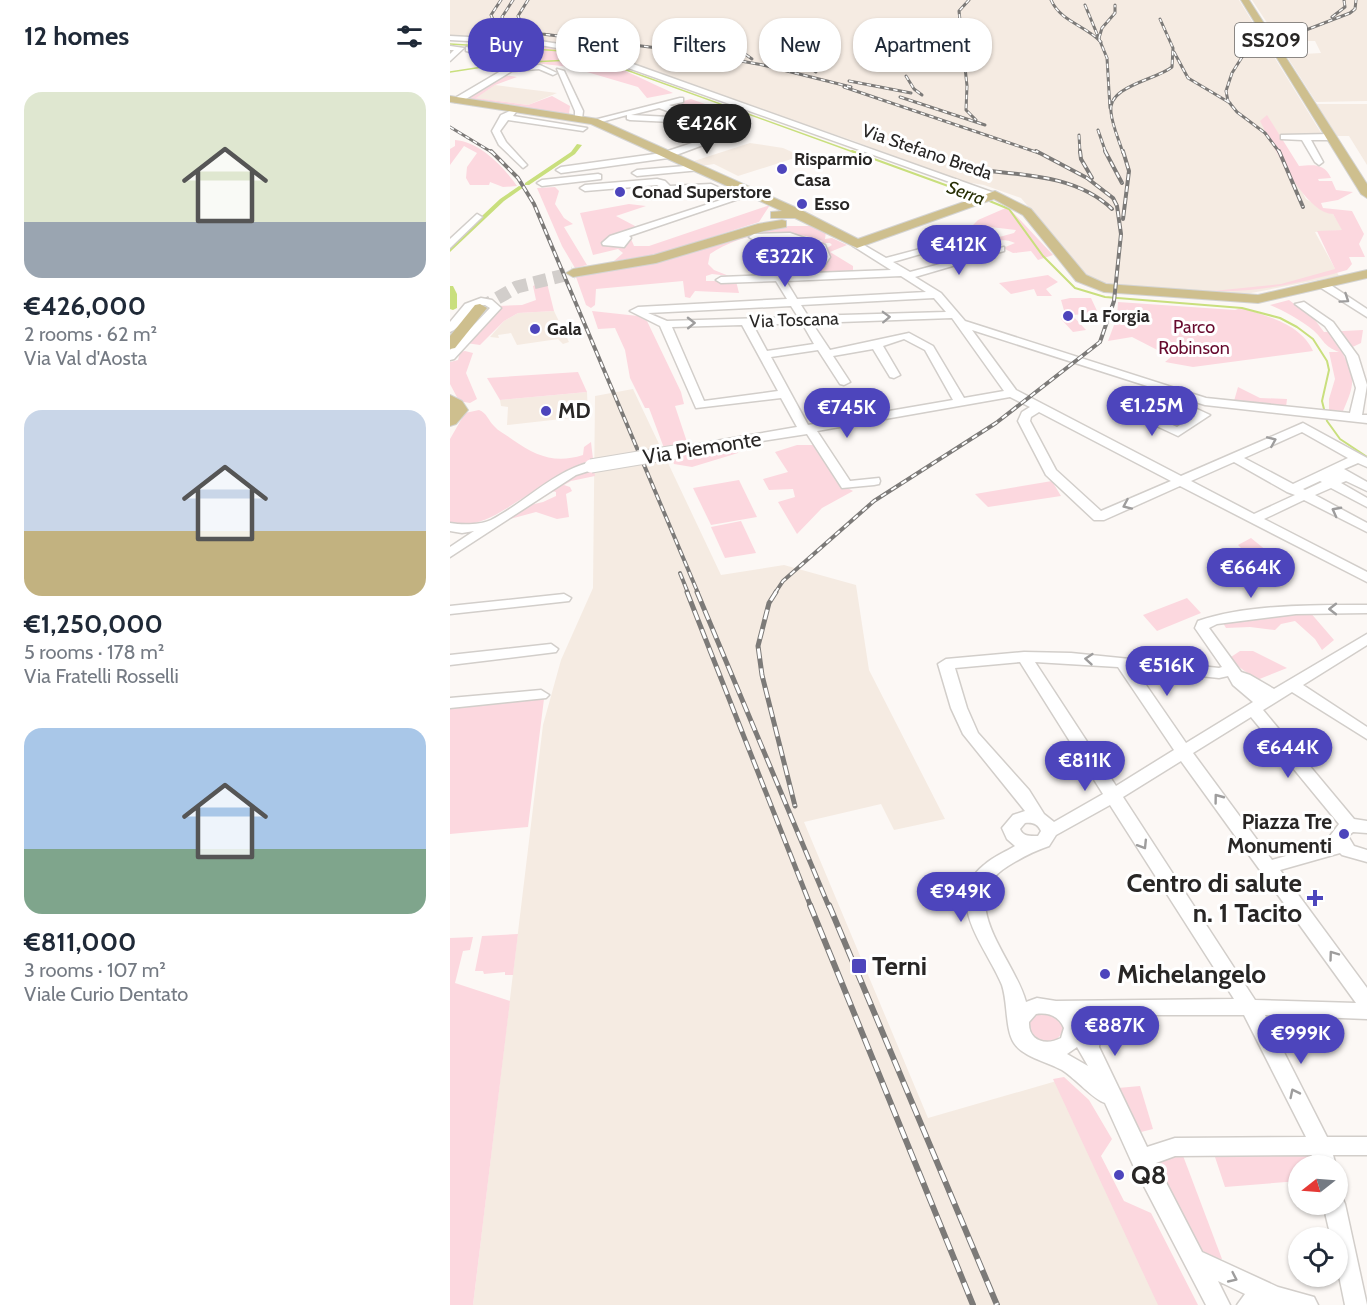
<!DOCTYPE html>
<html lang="en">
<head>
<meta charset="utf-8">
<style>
	:root { --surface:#fff; --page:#f2f2f3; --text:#1f2937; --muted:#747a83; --accent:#4d45bc }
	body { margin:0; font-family:Cabin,sans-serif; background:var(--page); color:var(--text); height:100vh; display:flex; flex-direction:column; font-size:22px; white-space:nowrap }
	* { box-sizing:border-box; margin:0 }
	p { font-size:20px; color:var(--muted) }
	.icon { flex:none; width:33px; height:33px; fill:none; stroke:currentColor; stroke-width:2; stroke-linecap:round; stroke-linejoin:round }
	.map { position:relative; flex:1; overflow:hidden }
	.sheet { display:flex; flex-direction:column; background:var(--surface); width:450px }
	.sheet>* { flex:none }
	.top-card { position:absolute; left:18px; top:18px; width:570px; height:54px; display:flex; gap:12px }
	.needle { width:39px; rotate:253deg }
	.controls { position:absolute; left:838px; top:1155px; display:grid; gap:12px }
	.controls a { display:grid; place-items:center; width:60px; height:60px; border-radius:50%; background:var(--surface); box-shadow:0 2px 4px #0004; font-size:30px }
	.price { position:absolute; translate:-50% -51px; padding:0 14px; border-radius:21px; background:var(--accent); color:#fff; font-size:20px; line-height:39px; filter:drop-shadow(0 2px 3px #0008) }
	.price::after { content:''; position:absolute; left:50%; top:36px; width:18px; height:14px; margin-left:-9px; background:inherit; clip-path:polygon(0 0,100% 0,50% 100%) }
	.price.active { background:#222; color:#fff }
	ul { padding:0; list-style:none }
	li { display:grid; align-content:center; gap:12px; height:318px; padding:0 24px }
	li span { display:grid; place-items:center; height:186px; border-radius:18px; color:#555 }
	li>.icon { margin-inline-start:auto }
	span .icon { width:108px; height:108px; fill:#fffc; stroke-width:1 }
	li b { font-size:26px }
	h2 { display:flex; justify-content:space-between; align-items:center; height:72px; padding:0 24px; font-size:26px }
	.pill { padding:0 21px; border-radius:24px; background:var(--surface); box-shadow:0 2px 4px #0004; font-size:21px; line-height:54px }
	.pill.active { background:var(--accent); color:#fff }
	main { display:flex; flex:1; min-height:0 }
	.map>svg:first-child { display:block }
	.built { fill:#f5ebe2 }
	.green { fill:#fcd8df }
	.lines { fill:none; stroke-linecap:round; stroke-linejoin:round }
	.stream-far1 { stroke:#c9df7d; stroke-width:1.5 }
	.stream { stroke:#c9df7d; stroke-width:2 }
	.canal { fill:#c9df7d; fill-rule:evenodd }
	.major-tunnel { stroke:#d2cecb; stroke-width:13; stroke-dasharray:13 7; stroke-linecap:butt }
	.minor-casing { stroke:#d2ceca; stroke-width:3 }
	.major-casing { stroke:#d4d4d3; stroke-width:2 }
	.minor { fill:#fff; fill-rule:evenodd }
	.major { fill:#cebf8e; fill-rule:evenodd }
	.rail-far3-casing { stroke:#7c7a78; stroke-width:3 }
	.rail-far2-casing { stroke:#7c7a78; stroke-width:4 }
	.rail-far1-casing { stroke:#7c7a78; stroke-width:5 }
	.rail-casing { stroke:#7c7a78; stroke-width:6 }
	.rail-far3 { stroke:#fff; stroke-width:1.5; stroke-dasharray:4.5; stroke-linecap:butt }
	.rail-far2 { stroke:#fff; stroke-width:2; stroke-dasharray:6; stroke-linecap:butt }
	.rail-far1 { stroke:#fff; stroke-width:3; stroke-dasharray:10; stroke-linecap:butt }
	.rail { stroke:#fff; stroke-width:4; stroke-dasharray:12; stroke-linecap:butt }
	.minor-bridge-casing { stroke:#d2ceca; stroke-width:15; stroke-linecap:butt }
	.minor-bridge { stroke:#fff; stroke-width:13 }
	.oneway { stroke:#9e9d9d }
	.poi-dot { fill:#4d45bc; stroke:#fff; stroke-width:2 }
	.labels { text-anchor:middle; stroke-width:6; stroke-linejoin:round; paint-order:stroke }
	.far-street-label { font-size:18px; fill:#282625; stroke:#fff }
	.far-poi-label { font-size:18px; font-weight:bold; fill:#282625; stroke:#fff; text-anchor:start }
	.far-water-label { font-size:18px; font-style:italic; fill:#272f05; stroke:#fff }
	.far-park-label { font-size:18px; fill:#670a2e; stroke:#fff }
	.shield { fill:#fff; stroke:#686766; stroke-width:1.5 }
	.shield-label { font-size:20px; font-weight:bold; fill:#282625 }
	.poi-label { font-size:21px; font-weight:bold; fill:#282625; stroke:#fff; text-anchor:start }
	.street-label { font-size:21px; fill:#282625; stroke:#fff }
	.near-poi-label { font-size:26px; font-weight:bold; fill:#282625; stroke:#fff; text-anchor:start }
</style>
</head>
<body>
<main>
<section class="sheet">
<h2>12 homes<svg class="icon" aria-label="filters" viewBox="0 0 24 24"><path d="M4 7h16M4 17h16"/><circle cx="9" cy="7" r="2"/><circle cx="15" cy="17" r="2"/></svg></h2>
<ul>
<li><span style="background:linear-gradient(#dfe7d0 70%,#9aa5b1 0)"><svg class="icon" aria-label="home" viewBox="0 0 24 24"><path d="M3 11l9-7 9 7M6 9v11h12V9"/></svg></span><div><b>€426,000</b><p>2 rooms · 62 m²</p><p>Via Val d'Aosta</p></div></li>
<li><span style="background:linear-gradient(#c9d6e8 65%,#c2b280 0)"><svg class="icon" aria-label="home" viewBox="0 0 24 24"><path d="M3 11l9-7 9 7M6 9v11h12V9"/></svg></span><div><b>€1,250,000</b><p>5 rooms · 178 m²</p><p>Via Fratelli Rosselli</p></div></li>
<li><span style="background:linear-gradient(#a9c7e8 65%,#7fa58c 0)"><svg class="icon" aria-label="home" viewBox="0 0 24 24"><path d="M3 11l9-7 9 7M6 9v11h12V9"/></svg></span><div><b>€811,000</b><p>3 rooms · 107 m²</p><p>Viale Curio Dentato</p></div></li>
</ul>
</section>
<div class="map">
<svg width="917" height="1305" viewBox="0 0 917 1305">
	<rect width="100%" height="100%" fill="#fcf8f5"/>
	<g class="built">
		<path d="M0,0H789L873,136H822L856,199L883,214L893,230L865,232L889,276L796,294L671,288L651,283L635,274L571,198L534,185L509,181L404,141L124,46L0,37Z"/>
		<path d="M802,0H917V101L866,102L836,55L871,53L865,41H829Z"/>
		<path d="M45,85L107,93L78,105L25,98Z"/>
		<path d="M866,104H917V165L899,136H887Z"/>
		<path d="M300,143L333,148L351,156L288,176L264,164L251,166L241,162Z"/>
		<path d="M104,311L119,342L113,344L108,339L67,345L61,333L48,335L49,338L40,337L54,321L68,313Z"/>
		<path d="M183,389L271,575L334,565L406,585L419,670L495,819L444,830L431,804L354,822L478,1118L610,1080L719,1305H23L93,725L111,660L143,588L145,396Z"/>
		<path d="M137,392L138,416L57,425L58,407L51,406L50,400Z"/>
	</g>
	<g class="green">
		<path d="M46,43C64,44 83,44 101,47C144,54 184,75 223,93L197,98L188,87L120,67L58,60L41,47Z"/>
		<path d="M54,75L67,77L45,85L26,98L78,105L102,96L120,106L119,114L13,100Z"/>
		<path d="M241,99L294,118V119L258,117L222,104Z"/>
		<path d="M817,115L849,166C864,165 874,163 881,178L868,179L869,181H882L886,190L903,192L888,200L871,203L873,208L902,211L914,234L909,244L915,257H899L902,264L897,270C852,283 810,292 763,291L831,284L885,269L867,231L892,230L883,214C855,214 823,145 810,121Z"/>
		<path d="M5,140C30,142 54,167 67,186L53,187L40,182L39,185H20L16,178L17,167L27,153L14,146L0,165V149L5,146Z"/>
		<path d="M105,187L109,191L105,204L114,218L123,224L114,227L137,265L125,268L112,246L87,188Z"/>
		<path d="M179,204L196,206L166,216L185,226L179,234L184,246H199L320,205L309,222L208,254L164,261L173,253L168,249L143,255L130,213Z"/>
		<path d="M558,207L603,255L588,260L581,251L563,253L553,248L565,243C554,237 542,243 529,239L535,235L542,239L564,233L566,230L523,225L528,220Z"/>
		<path d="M339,226H360L376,232L375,239L382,238L397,245L380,252L403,266V273L362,275L376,264L380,254L377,248L382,245L380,243H371L373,241C335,227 294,232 260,254L258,264L264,270L279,276L262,274L256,276V281H286L289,293L245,291L240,298L235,297L233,281L146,289L145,305L141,308L136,305L126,277L187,266L320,227Z"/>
		<path d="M598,275L608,282L596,289L602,296H587L584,289L561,294L549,283Z"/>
		<path d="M90,283H97L104,311L68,313L54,321L30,345L16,343L47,314L48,306L72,305L86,300L83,286Z"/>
		<path d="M620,298H641L648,313L622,315L636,330L623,332L611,319L615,314L611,300Z"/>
		<path d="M839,300L865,320L874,332L913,330L911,343L892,352C906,378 905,384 893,411L879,410V399L885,379L879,352H889C873,346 875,341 863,330C852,321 833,310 820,305Z"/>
		<path d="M668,302L785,310L791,308C817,316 851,324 863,351L743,367L715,362L721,357L682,337L658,341L667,317Z"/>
		<path d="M142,311L188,316L197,321L231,392L234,404L225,406L238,445L214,448L199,408H195L180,378L175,350L165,328L148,329Z"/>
		<path d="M15,351L23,353L16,373L27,399L20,403L9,401L0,384V362L8,360L10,352Z"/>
		<path d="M128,372L137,392L50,400L37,378Z"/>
		<path d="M788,387L810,398L837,399L836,407L784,401Z"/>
		<path d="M29,410C37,413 38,420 44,426C49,432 57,435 63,440C86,456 105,464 133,455L134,447L141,442L145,476L121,481L114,485L120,487L122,491L116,494L119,517L107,519L86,512L60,519L80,505L93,502L106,496V492L102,491L110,483C69,489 45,531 0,524V439L15,413Z"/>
		<path d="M289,443L288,453L242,467L224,464L221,456Z"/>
		<path d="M347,445H367L390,484L403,491L372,508L347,534L328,502L345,497L343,489L319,490L313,479L338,472L325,452Z"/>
		<path d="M289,480L307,517L261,525L243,488Z"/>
		<path d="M602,481L611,496L538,507L525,494Z"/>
		<path d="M291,521L306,553L275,558L261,527Z"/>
		<path d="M801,538L832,563L809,566L788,545Z"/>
		<path d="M737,598L751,613L707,631L693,615Z"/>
		<path d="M859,611L884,640L872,650L865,639L845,621L831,624L825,630L800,627L776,628L773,623Z"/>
		<path d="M790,651H803L837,668L807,680L778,659Z"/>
		<path d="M94,699L78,827L0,834V707Z"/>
		<path d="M68,934L63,975H55V972L34,974L33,971H25L32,936Z"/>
		<path d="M23,937L20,950L13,951L5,983L60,1001L23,1305H0V938Z"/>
		<path d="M599,1012L612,1021L615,1030L605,1041C591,1042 584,1040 577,1028L583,1015Z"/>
		<path d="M614,1077L639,1100L662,1139L651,1156L674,1201L701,1213L748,1305H708L603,1079Z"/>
		<path d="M690,1086L703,1129L687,1133L668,1088Z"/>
		<path d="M860,1144L861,1165L849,1166V1181L775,1187L762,1148Z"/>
		<path d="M732,1153L772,1259L748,1257L705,1164Z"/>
	</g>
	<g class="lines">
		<g class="stream-far1">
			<path d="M0,44L113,51L146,59L406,153"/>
			<path d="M61,63L140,59"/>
			<path d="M0,72L52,64"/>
		</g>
		<g class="stream">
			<path d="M402,151L531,198"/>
			<path d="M537,200L559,209L593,256L625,288L655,297L792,308L830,318L847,327L863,339L877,361L879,370L872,401L877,421L890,439L917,457"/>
		</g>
		<g class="canal">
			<path d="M127,144L132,145L125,154L79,185H75V183L121,152Z"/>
			<path d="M69,186L74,187L54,201L0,252V246L50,199Z"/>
			<path d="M0,286H3L7,294V308L3,310L0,309Z"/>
		</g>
		<path class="major-tunnel" d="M30,308L67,287L123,273"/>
		<g class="minor-casing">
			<g id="minor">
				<path d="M0,36L90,41L141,49L550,195L542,197L136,53L90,45L0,40Z"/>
				<path d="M0,46L14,48L0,61V54L4,50H0Z"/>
				<path d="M16,47L58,55L65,66L90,65L107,73L103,75L89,69L62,71L11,102H5V98L56,68L52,59L16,51Z"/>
				<path d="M107,69L114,71L133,111L132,119L125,117V111Z"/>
				<path d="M230,98H233V102L219,105L250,117L285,120L299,128L218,158L111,173L106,170L111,167L212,153L287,128L280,124L246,121L209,108L181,115L219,117L222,118V122L180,120L177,119V115L144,124L140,121Z"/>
				<path d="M62,110L66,112L63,116L137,128L133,131L58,120L50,131L56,142L77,165L73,168L49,145L42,131L51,115Z"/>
				<path d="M831,135L881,134L885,137L881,140H861L873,162L869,165L865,162L852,140L831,139Z"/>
				<path d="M247,165L251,168L250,170L187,176L182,173L187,170Z"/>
				<path d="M148,174L151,175V179L92,186L87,183L92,180Z"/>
				<path d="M207,179L215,181L220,186L261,184L286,195L301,190L306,193L179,236L181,238L174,247L153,245L152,243L160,236L277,198L260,190L218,192L207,185L135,191L130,188L135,185Z"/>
				<path d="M27,214L32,217L30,219L0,248V239Z"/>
				<path d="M340,233L375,245L380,257L374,266L363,273L441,270L403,246L402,244L407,241L436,258L523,235V239L443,262L460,272L554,247V251L465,277L491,293L515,321L756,398L900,413L906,388L896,356L875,326L845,304L854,302L883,322L908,356L917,385L912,415H917V423L755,405L726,396L723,398L760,415L728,436L668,408L670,405L711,396L716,392L522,330L566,390L731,476L853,423L917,458V467L908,463L894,469L917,482V491L896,481L891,483L917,498V507L881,488L865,495L917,523V532L854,500L814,519L917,572V582L730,486L654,520H644L596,475L568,421L572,412L580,407L560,397L367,431L400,481L429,478L430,481L429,484L424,485L392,488L357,434L221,455L219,452L225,448L347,427L331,398L246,408L210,326L180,311L188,307L337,299L326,281L271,283L266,280L271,277L348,274L370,257L366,247L339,239L304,240L299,237L304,234ZM451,276L476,292L347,299L336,281ZM484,298L496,312L358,316L351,305ZM341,306L348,317L217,321L198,313ZM502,318L554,391L514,398L483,346L459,333L380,350L362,323ZM352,323L364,344L317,351L303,325ZM292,325L328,391L254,401L222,327ZM454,339L475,350L503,400L358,425L321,357L368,350L390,384L394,385L400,382L383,356L423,349L440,377L444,378L450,375L433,346ZM714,403L745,416L727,427L686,409ZM589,412L721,481L651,511L606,470L580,421L581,417ZM852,432L898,458L843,484L794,458ZM784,462L837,492L845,495L804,514L741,481ZM870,481L872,482L855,490L853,489Z"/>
				<path d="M868,282H876L917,309V317L868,286Z"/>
				<path d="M31,298L42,300L51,308L4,359L0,360V350L40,308L35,305H28C18,312 11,328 0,332V322L15,304Z"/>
				<path d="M141,462L145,463V469L126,475L0,557V547L24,531L12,533L0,531V523C12,525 30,525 41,520C76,502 102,472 141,462Z"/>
				<path d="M114,594L121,598L119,601L0,614V606Z"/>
				<path d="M917,605V613L846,614L767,624L759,628L791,672L800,675L824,689L917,634V645L853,685L917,727V739L842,692L813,710L904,819L917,821V833L903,832L898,836L904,846L917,850V862L892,855L890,853L830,870L917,988V1019L815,1015L877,1137H917V1155H883L886,1166H864L862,1155L725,1156L706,1163L752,1252L828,1287L864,1297L868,1305H787L795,1294L768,1281L780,1305H756L683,1165L655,1103C643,1099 626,1079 612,1070C598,1062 573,1057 564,1043C555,1029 558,1003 552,985C538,949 491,900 534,865C543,857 555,852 565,846L557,839L552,828L563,815L575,811L513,734L501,708L488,664L496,659L574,652L621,653L769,668L772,667L745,628L748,621C798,604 864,605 917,605ZM570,662L653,794L604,822L594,814L579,790L528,733L517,708L505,668ZM585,662L668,667L724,750L666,786ZM685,669L769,678L778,676L783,685L803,702L736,743ZM801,717L889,824L880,836L884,842L822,860L743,753ZM731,761L906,1003L805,1000L673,797ZM660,805L784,999L606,1001L587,998L576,1002C565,959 502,900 558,866C571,858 584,851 599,846L606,835ZM575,823C583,822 588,824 591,831L588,836C581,836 573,837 570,829ZM586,1014C598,1012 609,1016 614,1028L611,1038C596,1046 578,1041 579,1022ZM664,1015H794L856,1137L725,1138L697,1147L649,1047L652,1026ZM628,1016H637L633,1025L632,1024ZM627,1047L638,1066L617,1054Z"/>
				<path d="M101,644L108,649L106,652L0,665V655Z"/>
				<path d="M91,690L99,695L96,698L0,708V698Z"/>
				<path d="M888,1196L892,1197L895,1204L917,1305H895L888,1271V1238H881L873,1204H888Z"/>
			</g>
		</g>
		<g class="major-casing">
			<g id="major">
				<path d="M791,0H799L917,184V198L911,194Z"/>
				<path d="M0,96L148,119L349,209L408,239L545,191L581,209L636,275L656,284L808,295L917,270V278L808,303L654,292L626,281L573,215L544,199L407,248L345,218H321V212L332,211L141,124L0,102Z"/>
				<path d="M332,220L336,221V227L314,231L206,263L123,277L116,273L123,269L204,255L308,224Z"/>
				<path d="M30,304L37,308L5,348L0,349V336L25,305Z"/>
				<path d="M0,395L12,401L18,410L6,424L0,426Z"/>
			</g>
		</g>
		<use href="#minor" class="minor"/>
		<use href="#major" class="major"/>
		<g class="rail-far3-casing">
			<g id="rail-far3">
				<path d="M51,0L41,15C48,36 71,37 90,38"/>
				<path d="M63,0L52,17L57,25L66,31"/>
				<path d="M78,0L68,16C72,27 81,31 92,34L241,52L313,65L401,87"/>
				<path d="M519,0L509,11L517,86L516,110L526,120"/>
				<path d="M601,0C611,22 635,25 651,42"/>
				<path d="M635,5L657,58L660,108"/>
				<path d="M882,17L895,7L894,0"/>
				<path d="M278,28V42L302,59"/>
				<path d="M248,30L260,44L281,53"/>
				<path d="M32,36L62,38"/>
				<path d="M649,38L652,28L665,13V5"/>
				<path d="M724,52L738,78L780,103"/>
				<path d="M333,53L338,63L350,70"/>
				<path d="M351,53L353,63L366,72"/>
				<path d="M456,76L464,89L472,95"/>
				<path d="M399,81L461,93"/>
				<path d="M394,87L589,153"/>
				<path d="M450,97L535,125"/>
				<path d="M0,127L43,153"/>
				<path d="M648,130L656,153"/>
				<path d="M629,135L630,153"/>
				<path d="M673,153C669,140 662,125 661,112C657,86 706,80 722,67L723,48L710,19"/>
				<path d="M830,153L815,133L787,112L778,101L776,91L782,73L794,54L900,13L905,9L906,0"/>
			</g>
		</g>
		<g class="rail-far2-casing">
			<g id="rail-far2">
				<path d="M41,151L68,178L84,204L248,593"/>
				<path d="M630,151L631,159L642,178"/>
				<path d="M655,151L672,183"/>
				<path d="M673,151L679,171L673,219"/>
				<path d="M829,151L853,207"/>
				<path d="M522,169C570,175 625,174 662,209"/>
				<path d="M230,573L238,593"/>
				<path d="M325,593L333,581L424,501L546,423L650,342L664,301L671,234L667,206L663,198L637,178L586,151"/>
			</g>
		</g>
		<g class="rail-far1-casing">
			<g id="rail-far1">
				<path d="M237,592L361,907"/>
				<path d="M247,592L379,907"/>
				<path d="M326,592L319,603L308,646L312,675L345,806"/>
			</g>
		</g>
		<g class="rail-casing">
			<g id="rail">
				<path d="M360,905L523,1305"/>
				<path d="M379,905L547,1305"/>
			</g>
		</g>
		<use href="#rail-far3" class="rail-far3"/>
		<use href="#rail-far2" class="rail-far2"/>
		<use href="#rail-far1" class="rail-far1"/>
		<use href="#rail" class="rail"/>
		<g class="minor-bridge-casing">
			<path id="minor-bridge" d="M141,466L225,452"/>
		</g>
		<use href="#minor-bridge" class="minor-bridge"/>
	</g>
	<defs><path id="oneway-chevron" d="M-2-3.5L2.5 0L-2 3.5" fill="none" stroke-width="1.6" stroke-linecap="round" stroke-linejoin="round" transform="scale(1.5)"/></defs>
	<g class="oneway">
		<use href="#oneway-chevron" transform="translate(895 299) rotate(34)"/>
		<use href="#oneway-chevron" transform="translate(436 317) rotate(-2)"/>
		<use href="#oneway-chevron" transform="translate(241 323) rotate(-1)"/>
		<use href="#oneway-chevron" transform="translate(822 441) rotate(-23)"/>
		<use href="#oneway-chevron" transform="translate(677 505) rotate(156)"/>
		<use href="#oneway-chevron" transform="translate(886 511) rotate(-152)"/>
		<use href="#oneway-chevron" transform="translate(883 609) rotate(-180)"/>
		<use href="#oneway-chevron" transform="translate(639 659) rotate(-175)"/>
		<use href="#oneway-chevron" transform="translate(768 798) rotate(-127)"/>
		<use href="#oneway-chevron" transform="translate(693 845) rotate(58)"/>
		<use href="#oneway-chevron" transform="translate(883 955) rotate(-126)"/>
		<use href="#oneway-chevron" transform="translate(844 1093) rotate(-116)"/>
		<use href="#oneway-chevron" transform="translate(783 1278) rotate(25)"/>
	</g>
	<g class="poi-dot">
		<circle cx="332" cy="169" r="6"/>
		<circle cx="170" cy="192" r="6"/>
		<circle cx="352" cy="204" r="6"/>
		<circle cx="618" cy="316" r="6"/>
		<circle cx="85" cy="329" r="6"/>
		<circle cx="96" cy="411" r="6"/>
		<circle cx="894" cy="834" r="6"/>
		<path d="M862 889h6v6h6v6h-6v6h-6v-6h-6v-6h6z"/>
		<rect x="401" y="958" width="16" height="16" rx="3"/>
		<circle cx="655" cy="974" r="6"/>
		<circle cx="669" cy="1175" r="6"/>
	</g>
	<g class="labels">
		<g class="far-street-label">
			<text transform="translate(477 152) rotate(19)" y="6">Via Stefano Breda</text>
			<text transform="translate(344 320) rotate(-2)" y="6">Via Toscana</text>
		</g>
		<g class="far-poi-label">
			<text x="344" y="165">Risparmio<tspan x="344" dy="21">Casa</tspan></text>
			<text x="182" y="198">Conad Superstore</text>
			<text x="364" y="210">Esso</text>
			<text x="630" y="322">La Forgia</text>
			<text x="97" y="335">Gala</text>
		</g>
		<g class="far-water-label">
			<text transform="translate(516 193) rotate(20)" y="6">Serra</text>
		</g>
		<g class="far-park-label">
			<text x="744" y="333">Parco<tspan x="744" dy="21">Robinson</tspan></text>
		</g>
		<rect class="shield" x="785" y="23" width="72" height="34" rx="4.5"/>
		<g class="shield-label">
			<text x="821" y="47">SS209</text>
		</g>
		<g class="poi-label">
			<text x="108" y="418">MD</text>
			<text x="882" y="829" text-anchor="end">Piazza Tre<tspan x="882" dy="24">Monumenti</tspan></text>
		</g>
		<g class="street-label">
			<text transform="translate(252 448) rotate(-9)" y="7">Via Piemonte</text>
		</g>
		<g class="near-poi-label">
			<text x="852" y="892" text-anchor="end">Centro di salute<tspan x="852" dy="30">n. 1 Tacito</tspan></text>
			<text x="422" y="975">Terni</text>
			<text x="667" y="983">Michelangelo</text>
			<text x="681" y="1184">Q8</text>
		</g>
	</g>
</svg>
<div class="controls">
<a><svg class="needle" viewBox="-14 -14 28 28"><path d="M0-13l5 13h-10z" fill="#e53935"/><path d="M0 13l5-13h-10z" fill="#747a83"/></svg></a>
<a><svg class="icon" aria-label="locate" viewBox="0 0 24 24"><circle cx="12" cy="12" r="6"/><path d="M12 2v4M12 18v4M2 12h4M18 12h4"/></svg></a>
</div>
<b class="price active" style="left:257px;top:155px">€426K</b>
<b class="price" style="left:509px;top:276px">€412K</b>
<b class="price" style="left:335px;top:288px">€322K</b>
<b class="price" style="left:702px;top:437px">€1.25M</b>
<b class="price" style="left:397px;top:439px">€745K</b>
<b class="price" style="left:801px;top:599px">€664K</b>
<b class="price" style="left:717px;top:697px">€516K</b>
<b class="price" style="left:838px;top:779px">€644K</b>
<b class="price" style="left:635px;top:792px">€811K</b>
<b class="price" style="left:511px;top:923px">€949K</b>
<b class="price" style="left:665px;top:1057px">€887K</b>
<b class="price" style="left:851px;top:1065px">€999K</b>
<div class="top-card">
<a class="pill active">Buy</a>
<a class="pill">Rent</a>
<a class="pill">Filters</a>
<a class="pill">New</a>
<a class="pill">Apartment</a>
</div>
</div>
</main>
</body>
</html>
